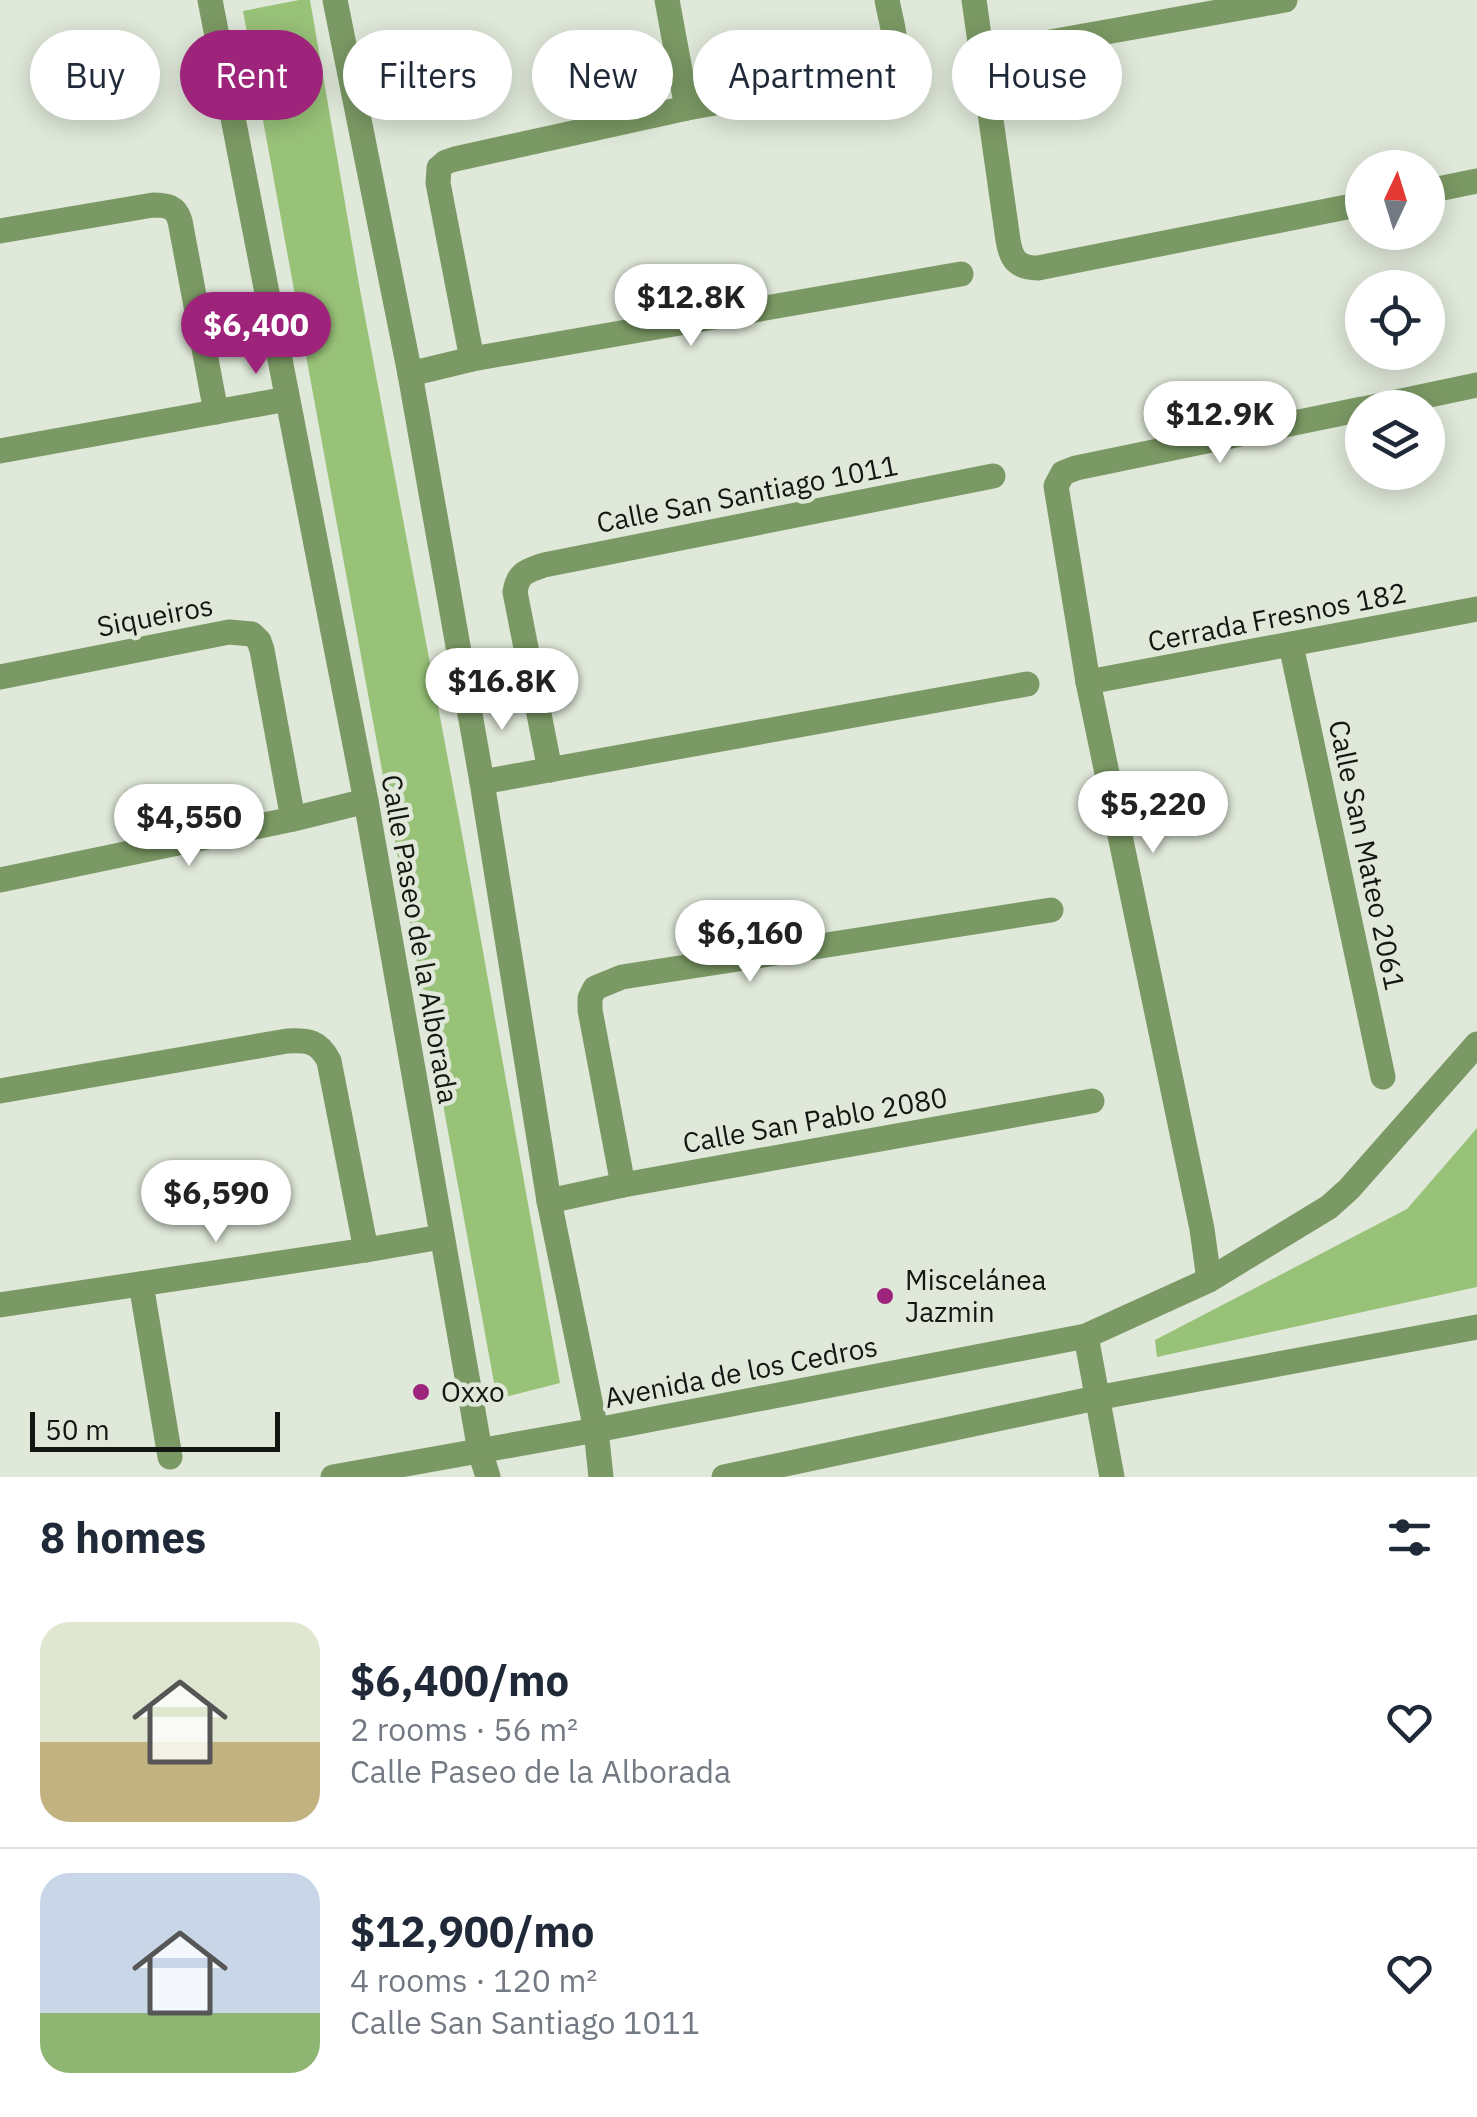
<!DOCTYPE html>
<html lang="en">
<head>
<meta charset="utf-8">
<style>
	:root { --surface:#fff; --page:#f2f2f3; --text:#1f2937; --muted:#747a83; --line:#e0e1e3; --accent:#9e247b }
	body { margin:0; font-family:"IBM Plex Sans",sans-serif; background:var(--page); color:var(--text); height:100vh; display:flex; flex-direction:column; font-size:38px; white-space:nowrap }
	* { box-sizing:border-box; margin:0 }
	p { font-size:32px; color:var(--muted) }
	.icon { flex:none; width:55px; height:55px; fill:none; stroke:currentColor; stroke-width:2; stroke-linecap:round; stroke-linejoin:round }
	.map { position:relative; height:1477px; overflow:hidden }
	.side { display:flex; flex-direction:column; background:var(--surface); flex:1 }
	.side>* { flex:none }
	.banner { position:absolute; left:30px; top:30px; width:1418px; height:90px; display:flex; gap:20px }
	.needle { width:65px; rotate:4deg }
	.buttons { position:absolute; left:1345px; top:150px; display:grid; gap:20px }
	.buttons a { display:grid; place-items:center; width:100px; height:100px; border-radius:50%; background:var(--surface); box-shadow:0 5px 25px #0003; font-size:50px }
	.scale { position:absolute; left:30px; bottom:25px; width:250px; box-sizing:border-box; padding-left:10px; border:5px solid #131611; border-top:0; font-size:28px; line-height:35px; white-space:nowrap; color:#131611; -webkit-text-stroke:8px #dfe8d9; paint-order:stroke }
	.price { position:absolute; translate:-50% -85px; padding:0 22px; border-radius:35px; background:#fff; color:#222; font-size:32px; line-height:65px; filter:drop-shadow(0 2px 5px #0008) }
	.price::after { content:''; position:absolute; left:50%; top:60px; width:30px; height:22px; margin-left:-15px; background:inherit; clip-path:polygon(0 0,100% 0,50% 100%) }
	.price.active { background:var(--accent); color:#fff }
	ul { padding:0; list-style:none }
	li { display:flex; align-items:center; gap:30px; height:250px; padding:0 40px }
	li+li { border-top:2px solid var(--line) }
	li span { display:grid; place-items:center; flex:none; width:280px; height:200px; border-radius:30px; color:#555 }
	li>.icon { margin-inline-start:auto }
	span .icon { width:120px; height:120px; fill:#fffc; stroke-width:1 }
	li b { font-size:42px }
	h2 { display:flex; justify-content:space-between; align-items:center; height:120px; padding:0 40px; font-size:42px }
	.tag { padding:0 35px; border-radius:45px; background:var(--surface); box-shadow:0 5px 25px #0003; font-size:35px; line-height:90px }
	.tag.active { background:var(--accent); color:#fff }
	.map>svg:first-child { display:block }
	.green { fill:#99c279 }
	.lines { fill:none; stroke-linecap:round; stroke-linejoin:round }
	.street { stroke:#7b9964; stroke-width:25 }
	.poi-dot { fill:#9e247b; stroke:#dfe8d9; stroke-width:4 }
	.labels { text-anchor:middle; stroke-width:9; stroke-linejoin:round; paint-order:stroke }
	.street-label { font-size:28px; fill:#131611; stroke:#dfe8d9 }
	.poi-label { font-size:28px; fill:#131611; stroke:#dfe8d9; text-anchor:start }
</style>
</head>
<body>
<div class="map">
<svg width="1477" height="1477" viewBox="0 0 1477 1477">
	<rect width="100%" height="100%" fill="#dfe8d9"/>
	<g class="green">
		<path d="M299,0H310L360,290L464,845L560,1383L497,1399L243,11Z"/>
		<path d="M1477,1128V1287L1157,1357L1155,1340L1407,1209Z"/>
	</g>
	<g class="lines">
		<g class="street">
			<path d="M210,0L366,801L480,1451L488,1477"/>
			<path d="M335,0L410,374L482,782L549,1201L596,1430L601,1477"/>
			<path d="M667,0L687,108"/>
			<path d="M974,0L1008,240C1011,259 1017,268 1038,268L1362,204"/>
			<path d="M983,54L1285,0"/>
			<path d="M1428,191L1477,181"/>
			<path d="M0,231L153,205C166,205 176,206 180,221L216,412"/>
			<path d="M472,359L438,183L439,168L446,162L455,159L687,108L877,74C907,62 891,24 887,0"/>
			<path d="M410,374L472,359L961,274"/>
			<path d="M1368,408L1477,385"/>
			<path d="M0,451L287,399"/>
			<path d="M1291,645L1383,1077"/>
			<path d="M0,677L229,632L252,634L259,641L262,650L293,819"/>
			<path d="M1088,682L1477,609"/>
			<path d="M550,770L515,592C518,573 526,571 544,565L993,476"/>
			<path d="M482,782L1027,684"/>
			<path d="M0,880L293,819L366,801"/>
			<path d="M0,1091L287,1041C308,1040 319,1041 329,1061L366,1250"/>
			<path d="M623,1185L590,1010V998L595,988L622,977L1051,910"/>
			<path d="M549,1201L623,1185L1092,1101"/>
			<path d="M1209,1280L1202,1229L1088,682L1056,486L1063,473L1076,468L1362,409"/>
			<path d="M141,1284L170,1457"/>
			<path d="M0,1305L366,1250L441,1237"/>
			<path d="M1086,1336L1112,1477"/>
			<path d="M333,1477L596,1430L1086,1336L1209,1280L1329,1207L1349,1189L1477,1044"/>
			<path d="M724,1477L1096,1398L1477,1327"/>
		</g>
	</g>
	<g class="poi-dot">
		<circle cx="885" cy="1296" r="10"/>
		<circle cx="421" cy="1392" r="10"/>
	</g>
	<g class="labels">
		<g class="street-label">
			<text transform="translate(747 494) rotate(-11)" y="10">Calle San Santiago 1011</text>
			<text transform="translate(155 616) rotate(-11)" y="10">Siqueiros</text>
			<text transform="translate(1277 617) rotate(-11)" y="10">Cerrada Fresnos 182</text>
			<text transform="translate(1367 855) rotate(78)" y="10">Calle San Mateo 2061</text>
			<text transform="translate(420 939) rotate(80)" y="10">Calle Paseo de la Alborada</text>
			<text transform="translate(815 1120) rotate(-10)" y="10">Calle San Pablo 2080</text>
			<text transform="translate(741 1372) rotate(-11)" y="10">Avenida de los Cedros</text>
		</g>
		<g class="poi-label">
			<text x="905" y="1290">Miscelánea<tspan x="905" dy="32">Jazmin</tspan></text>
			<text x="441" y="1402">Oxxo</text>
		</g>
	</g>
</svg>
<div class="buttons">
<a><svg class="needle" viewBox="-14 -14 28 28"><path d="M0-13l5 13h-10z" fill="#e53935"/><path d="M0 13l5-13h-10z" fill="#747a83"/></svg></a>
<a><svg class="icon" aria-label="locate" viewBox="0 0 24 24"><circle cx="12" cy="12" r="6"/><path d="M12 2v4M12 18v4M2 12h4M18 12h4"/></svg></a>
<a><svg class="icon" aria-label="layers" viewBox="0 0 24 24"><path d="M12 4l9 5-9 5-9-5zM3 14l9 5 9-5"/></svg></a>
</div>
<div class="scale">50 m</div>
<b class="price" style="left:691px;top:349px">$12.8K</b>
<b class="price active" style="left:256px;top:377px">$6,400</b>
<b class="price" style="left:1220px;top:466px">$12.9K</b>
<b class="price" style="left:502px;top:733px">$16.8K</b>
<b class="price" style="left:1153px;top:856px">$5,220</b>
<b class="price" style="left:189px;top:869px">$4,550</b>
<b class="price" style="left:750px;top:985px">$6,160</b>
<b class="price" style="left:216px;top:1245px">$6,590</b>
<div class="banner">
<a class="tag">Buy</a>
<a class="tag active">Rent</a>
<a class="tag">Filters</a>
<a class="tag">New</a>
<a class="tag">Apartment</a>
<a class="tag">House</a>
</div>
</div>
<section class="side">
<h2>8 homes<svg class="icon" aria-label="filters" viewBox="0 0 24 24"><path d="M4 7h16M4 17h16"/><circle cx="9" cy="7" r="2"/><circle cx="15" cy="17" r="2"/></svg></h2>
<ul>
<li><span style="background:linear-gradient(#dfe7d0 60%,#c2b280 0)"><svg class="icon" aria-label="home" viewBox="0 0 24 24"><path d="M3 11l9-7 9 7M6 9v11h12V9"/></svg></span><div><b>$6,400/mo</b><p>2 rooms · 56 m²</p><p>Calle Paseo de la Alborada</p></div><svg class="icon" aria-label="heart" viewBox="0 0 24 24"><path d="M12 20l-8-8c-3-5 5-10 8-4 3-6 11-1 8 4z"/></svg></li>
<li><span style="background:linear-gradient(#c9d6e8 70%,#8fb573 0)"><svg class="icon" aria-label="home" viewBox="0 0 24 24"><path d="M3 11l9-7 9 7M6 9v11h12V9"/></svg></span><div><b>$12,900/mo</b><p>4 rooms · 120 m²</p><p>Calle San Santiago 1011</p></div><svg class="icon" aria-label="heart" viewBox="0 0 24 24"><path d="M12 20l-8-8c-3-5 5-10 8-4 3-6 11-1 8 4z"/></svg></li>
</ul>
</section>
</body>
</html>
